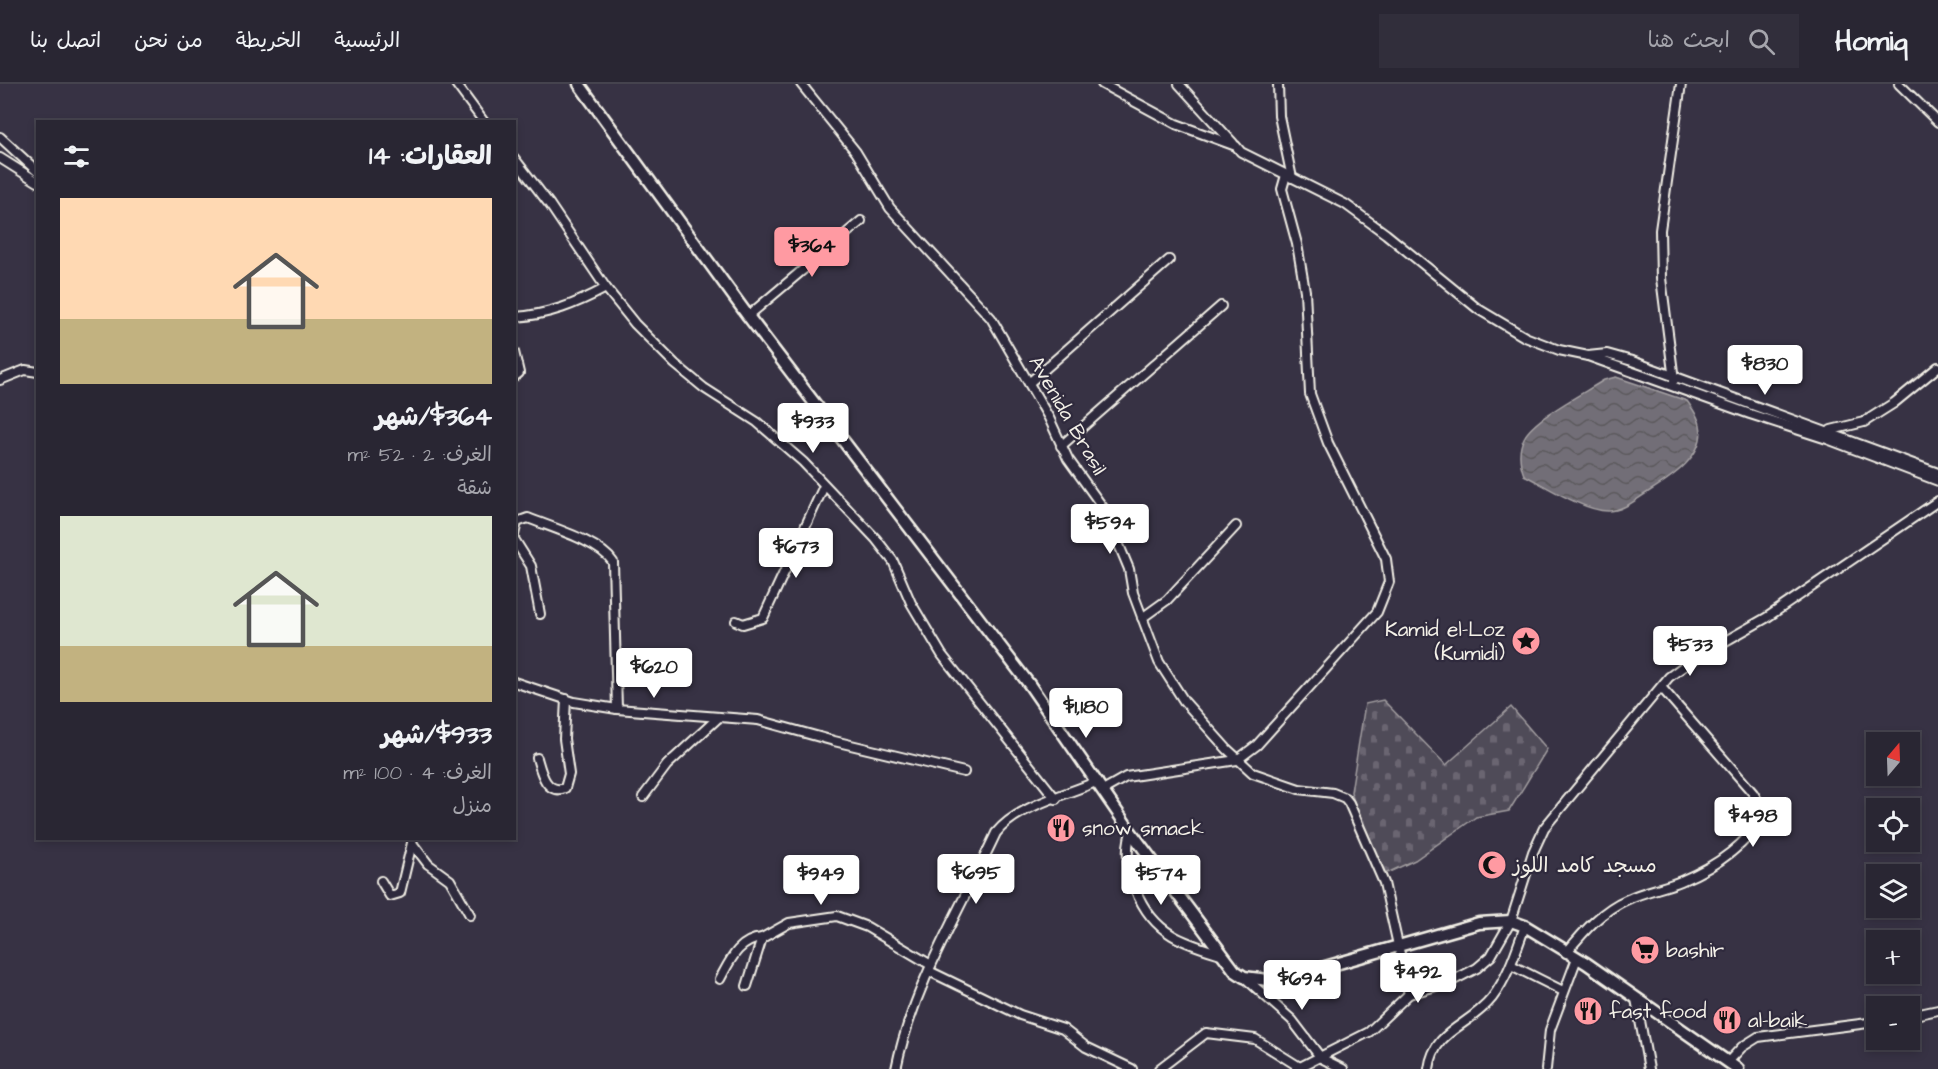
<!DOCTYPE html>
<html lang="ar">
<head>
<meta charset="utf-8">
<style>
	:root { --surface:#292633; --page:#312e3b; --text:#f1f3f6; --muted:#a5a5ac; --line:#45434e; --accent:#ff9aa2 }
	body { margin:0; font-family:"Architects Daughter","Playpen Sans Arabic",sans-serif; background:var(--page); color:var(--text); direction:rtl; height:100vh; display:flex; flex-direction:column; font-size:22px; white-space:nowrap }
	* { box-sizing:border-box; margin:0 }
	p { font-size:20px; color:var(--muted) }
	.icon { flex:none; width:33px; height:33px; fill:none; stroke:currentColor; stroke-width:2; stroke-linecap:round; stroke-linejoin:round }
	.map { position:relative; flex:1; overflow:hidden; direction:ltr }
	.side { position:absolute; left:36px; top:36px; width:480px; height:720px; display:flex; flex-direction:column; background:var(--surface); border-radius:0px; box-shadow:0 3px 9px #0003,0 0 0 2px var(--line); direction:rtl }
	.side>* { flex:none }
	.needle { width:39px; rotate:19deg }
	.tools { position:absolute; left:1866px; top:648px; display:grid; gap:12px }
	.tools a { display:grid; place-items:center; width:54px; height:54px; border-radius:0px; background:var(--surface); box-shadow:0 3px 9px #0003,0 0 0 2px var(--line); font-size:30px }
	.price { position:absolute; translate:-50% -51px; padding:0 14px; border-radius:6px; background:#fff; color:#222; font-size:20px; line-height:39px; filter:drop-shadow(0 2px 3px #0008) }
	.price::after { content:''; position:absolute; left:50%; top:36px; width:18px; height:14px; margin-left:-9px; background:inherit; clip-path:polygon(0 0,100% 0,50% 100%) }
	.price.on { background:var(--accent); color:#111 }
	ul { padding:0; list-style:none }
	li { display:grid; align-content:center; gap:12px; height:318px; padding:0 24px }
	li span { display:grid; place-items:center; height:186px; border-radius:0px; color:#555 }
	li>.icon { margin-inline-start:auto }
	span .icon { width:108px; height:108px; fill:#fffc; stroke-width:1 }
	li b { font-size:26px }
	h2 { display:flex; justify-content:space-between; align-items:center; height:72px; padding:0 24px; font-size:26px }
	header { display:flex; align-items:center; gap:36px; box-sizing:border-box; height:84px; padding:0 30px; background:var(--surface); border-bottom:2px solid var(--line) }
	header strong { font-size:28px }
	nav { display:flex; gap:33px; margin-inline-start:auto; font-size:21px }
	.search { width:420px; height:54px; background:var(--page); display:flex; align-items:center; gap:15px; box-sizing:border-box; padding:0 21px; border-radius:0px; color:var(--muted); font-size:22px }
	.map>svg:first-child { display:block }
	.cemetery { fill:url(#cemetery-stones); stroke:#a29ea0; stroke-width:1.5 }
	.water { fill:url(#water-waves); stroke:#a6a2a4; stroke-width:1.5 }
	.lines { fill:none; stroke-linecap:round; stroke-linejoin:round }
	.street-casing { stroke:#f4f1e8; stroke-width:12 }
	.secondary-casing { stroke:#f4f1e8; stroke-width:15 }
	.street { stroke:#2f2a3d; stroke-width:8 }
	.secondary { stroke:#2f2a3d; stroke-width:10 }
	.labels { text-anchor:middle; stroke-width:4.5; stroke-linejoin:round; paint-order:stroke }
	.street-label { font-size:21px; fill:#f4f1e8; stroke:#2f2a3d }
	.poi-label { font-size:21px; fill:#f4f1e8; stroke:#2f2a3d; text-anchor:start }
</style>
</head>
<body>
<header>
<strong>Homiq</strong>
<div class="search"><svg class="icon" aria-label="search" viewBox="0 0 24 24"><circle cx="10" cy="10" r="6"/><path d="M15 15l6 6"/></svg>ابحث هنا</div>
<nav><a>الرئيسية</a><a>الخريطة</a><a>من نحن</a><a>اتصل بنا</a></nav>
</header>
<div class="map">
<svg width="1938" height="985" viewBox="0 0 1938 985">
	<defs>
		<pattern id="cemetery-stones" width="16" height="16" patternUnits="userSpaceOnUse" patternTransform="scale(1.5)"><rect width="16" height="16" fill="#504b59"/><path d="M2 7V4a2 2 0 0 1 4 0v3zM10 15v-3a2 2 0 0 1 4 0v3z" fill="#6a6571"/></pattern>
		<pattern id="water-waves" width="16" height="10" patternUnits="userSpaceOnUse" patternTransform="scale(1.5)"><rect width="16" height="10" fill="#726e77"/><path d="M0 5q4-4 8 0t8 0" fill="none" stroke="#5b595c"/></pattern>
	</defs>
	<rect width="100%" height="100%" fill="#373244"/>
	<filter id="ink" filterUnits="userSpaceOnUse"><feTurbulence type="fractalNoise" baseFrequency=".0167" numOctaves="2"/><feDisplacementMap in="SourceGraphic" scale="12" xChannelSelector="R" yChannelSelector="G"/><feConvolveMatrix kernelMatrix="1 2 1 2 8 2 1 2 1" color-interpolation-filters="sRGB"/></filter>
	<g filter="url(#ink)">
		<path class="cemetery" d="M1383,616L1446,681L1511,623L1547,665L1509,727L1476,733L1415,776L1385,790L1367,761L1351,708L1365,620Z"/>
		<path class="water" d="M1616,293L1687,317C1692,324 1699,333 1700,341C1707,373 1667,396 1645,410C1634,417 1622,427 1608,427C1584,427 1546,402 1524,391C1519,378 1518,366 1524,354C1534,334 1584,309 1604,296Z"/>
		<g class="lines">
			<g class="street-casing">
				<g id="street">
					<path d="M456,0L484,38"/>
					<path d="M801,0L856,68L890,124L991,234L1049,334L1068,375L1104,425L1129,485L1133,509L1159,578L1184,617L1227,665L1253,689L1299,705L1333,709L1345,714L1349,719L1384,799L1409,910"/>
					<path d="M1102,0L1176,40L1236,62L1241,68L1345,120L1386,150L1478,225L1525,253L1559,266L1588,272L1750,330L1827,355L1938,397"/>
					<path d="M1179,0L1233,59"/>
					<path d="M1278,0L1279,32L1292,94"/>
					<path d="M1899,0L1938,38"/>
					<path d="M0,53L38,88"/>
					<path d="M0,74L38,98"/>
					<path d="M514,74L550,121L606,204L635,240L675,280L704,304L757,338L803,378L876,455L893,477L911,519L942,571L1056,715"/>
					<path d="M748,232L861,137"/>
					<path d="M514,233C549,231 576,220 606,204"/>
					<path d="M514,268L519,289L514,293"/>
					<path d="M1588,272L1607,270L1632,277L1938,389"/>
					<path d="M0,296L25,286L38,288"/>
					<path d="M1674,296L1661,194L1660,146L1681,0"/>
					<path d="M1029,299L1169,176"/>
					<path d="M1831,346L1864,338L1894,319L1938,283"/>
					<path d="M1061,362L1221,222"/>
					<path d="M514,451L517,438L528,434C552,444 599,457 613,478L617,625L758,636L834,657L964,688"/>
					<path d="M514,455L531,482L540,530"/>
					<path d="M1142,534L1167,516L1236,442"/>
					<path d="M736,537L743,540L763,534L824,402"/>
					<path d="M514,598L574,618L617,625"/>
					<path d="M537,674C541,688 546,711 565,704L569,690L564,655L566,615"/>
					<path d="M1103,706L1126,693L1237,676L1257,661L1377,528L1389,498L1386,475L1328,359L1310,310L1305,207L1297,160L1282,105L1286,91"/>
					<path d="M643,713L667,681L719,633"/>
					<path d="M1131,748C1120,783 1140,832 1172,851C1187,860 1205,865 1221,870"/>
					<path d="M413,754L412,759L428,780L450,796L470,831"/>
					<path d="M381,797L390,812L400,809L412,759"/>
					<path d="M1566,869C1584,847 1602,826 1628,815C1645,807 1664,804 1681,797C1712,784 1745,763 1763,732L1760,721L1753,709L1661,603"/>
					<path d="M1511,881L1563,907"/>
					<path d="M929,887L1020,931L1063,945L1086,963L1132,985"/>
					<path d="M1244,893L1292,936L1321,974L1343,985"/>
					<path d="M720,895C730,877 738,856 762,854"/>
					<path d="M747,902L762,854L789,839L837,832L867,843L931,881"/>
					<path d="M1636,915L1649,985"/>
					<path d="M1910,932L1938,926"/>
					<path d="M1728,978L1742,963L1758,953L1876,938"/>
					<path d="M896,985C913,901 960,826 996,749C1017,722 1066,711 1098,697"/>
					<path d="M1159,985L1206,949L1255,955L1298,982"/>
					<path d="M1296,985L1369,948L1409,910L1450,898L1477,884L1491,872L1511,837L1533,768L1544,744L1669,593L1692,576L1766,534L1938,417"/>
					<path d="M1429,985C1434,945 1469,943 1492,914C1508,893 1516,867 1525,842"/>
					<path d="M1546,985L1550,946L1577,874"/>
				</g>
			</g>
			<g class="secondary-casing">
				<path id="secondary" d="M579,0L748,232L1029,600L1131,748L1235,887L1244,893L1276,897L1479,839L1511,837L1525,842L1586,879L1738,985"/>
			</g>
			<use href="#street" class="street"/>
			<use href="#secondary" class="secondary"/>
		</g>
	</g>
	<defs>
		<g id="sight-disc" transform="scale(1.5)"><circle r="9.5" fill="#ff9aa2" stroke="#2f2a3d"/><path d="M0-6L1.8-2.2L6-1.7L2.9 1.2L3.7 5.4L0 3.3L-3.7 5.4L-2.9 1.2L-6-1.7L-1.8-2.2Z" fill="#111"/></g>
		<g id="restaurant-disc" transform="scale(1.5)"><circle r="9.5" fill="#ff9aa2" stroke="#2f2a3d"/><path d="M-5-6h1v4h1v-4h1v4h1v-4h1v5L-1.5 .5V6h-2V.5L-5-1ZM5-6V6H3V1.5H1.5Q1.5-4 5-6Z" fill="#111"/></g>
		<g id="mosque-disc" transform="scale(1.5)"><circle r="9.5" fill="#ff9aa2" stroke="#2f2a3d"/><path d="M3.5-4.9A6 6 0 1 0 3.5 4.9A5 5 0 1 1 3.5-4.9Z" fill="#111"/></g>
		<g id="supermarket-disc" transform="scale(1.5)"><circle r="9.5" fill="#ff9aa2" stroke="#2f2a3d"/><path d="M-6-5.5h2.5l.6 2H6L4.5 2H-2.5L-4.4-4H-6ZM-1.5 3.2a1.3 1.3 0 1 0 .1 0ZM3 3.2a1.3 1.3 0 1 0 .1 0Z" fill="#111"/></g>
	</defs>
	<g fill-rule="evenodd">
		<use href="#sight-disc" x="1526" y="557"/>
		<use href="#restaurant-disc" x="1061" y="744"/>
		<use href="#mosque-disc" x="1492" y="781"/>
		<use href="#supermarket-disc" x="1645" y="866"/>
		<use href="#restaurant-disc" x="1588" y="927"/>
		<use href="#restaurant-disc" x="1727" y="936"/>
	</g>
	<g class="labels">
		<g class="street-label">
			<text transform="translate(1068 331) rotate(60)" y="7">Avenida Brasil</text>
		</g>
		<g class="poi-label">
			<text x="1505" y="552" text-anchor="end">Kamid el-Loz<tspan x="1505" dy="24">(Kumidi)</tspan></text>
			<text x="1082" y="751">snow smack</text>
			<text x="1513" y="788">مسجد كامد اللوز</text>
			<text x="1666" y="873">bashir</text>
			<text x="1609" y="934">fast food</text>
			<text x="1748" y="943">al-baik</text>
		</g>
	</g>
</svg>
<div class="tools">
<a><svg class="needle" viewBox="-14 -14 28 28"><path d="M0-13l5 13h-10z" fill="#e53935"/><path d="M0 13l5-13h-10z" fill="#a5a5ac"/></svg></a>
<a><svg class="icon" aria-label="locate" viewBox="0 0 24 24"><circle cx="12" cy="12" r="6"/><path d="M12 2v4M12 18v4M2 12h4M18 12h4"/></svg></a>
<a><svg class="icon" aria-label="layers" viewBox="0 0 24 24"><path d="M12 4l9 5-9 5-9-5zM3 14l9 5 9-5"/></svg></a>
<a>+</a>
<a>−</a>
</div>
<b class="price on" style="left:812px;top:194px">$364</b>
<b class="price" style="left:1765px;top:312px">$830</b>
<b class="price" style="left:813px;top:370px">$933</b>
<b class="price" style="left:1110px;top:471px">$594</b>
<b class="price" style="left:796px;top:495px">$673</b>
<b class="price" style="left:1690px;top:593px">$533</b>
<b class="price" style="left:654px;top:615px">$620</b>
<b class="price" style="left:1086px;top:655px">$1,180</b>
<b class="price" style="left:1753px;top:764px">$498</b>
<b class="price" style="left:976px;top:821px">$695</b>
<b class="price" style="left:821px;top:822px">$949</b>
<b class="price" style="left:1161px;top:822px">$574</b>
<b class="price" style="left:1418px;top:920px">$492</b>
<b class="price" style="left:1302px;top:927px">$694</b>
<section class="side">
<h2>العقارات: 14<svg class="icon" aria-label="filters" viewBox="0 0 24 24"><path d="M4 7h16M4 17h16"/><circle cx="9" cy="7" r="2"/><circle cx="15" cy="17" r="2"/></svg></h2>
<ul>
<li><span style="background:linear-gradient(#ffd9b3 65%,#c2b280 0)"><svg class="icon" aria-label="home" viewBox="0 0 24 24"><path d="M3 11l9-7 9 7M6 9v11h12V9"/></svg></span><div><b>$364/شهر</b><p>الغرف: 2 · 52 m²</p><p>شقة</p></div></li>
<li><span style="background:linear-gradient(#dfe7d0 70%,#c2b280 0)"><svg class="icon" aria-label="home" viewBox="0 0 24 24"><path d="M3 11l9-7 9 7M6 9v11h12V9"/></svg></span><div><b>$933/شهر</b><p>الغرف: 4 · 100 m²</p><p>منزل</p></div></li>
</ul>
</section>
</div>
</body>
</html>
